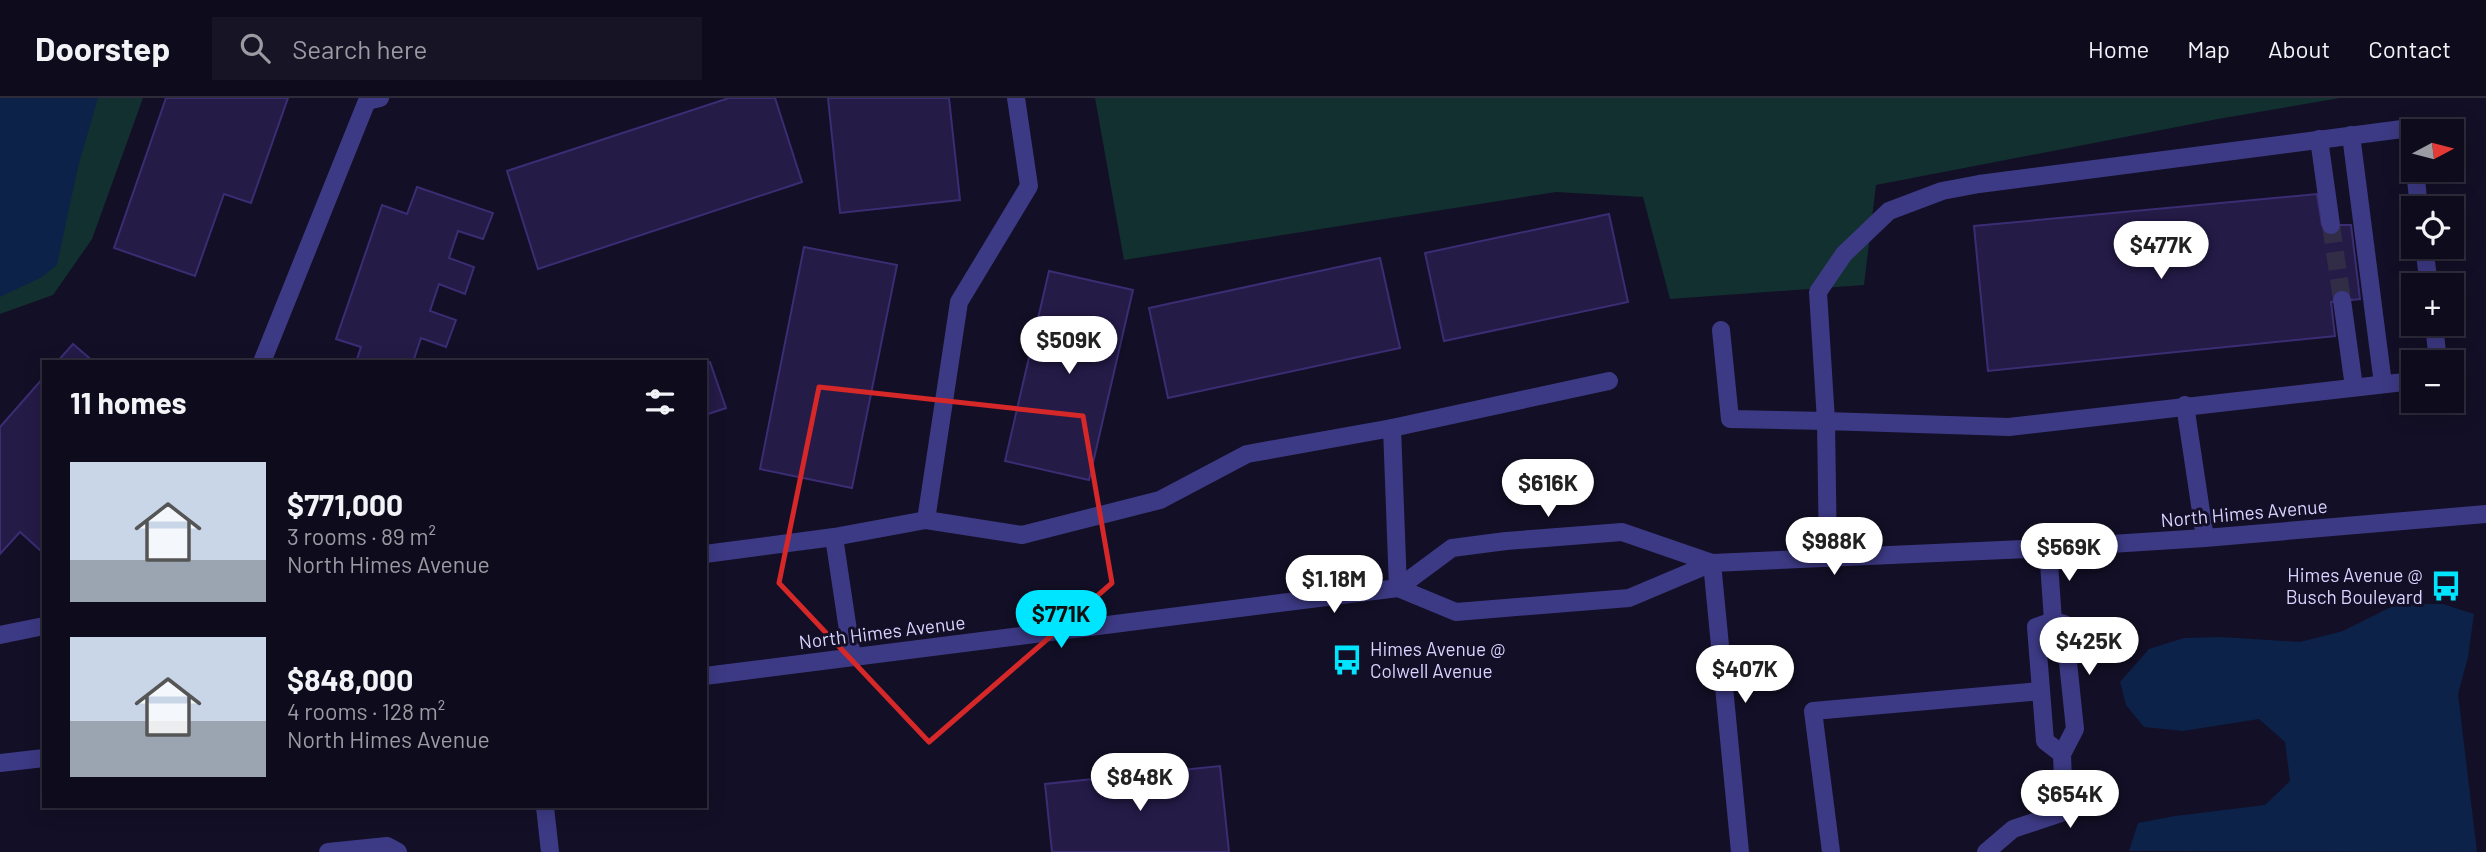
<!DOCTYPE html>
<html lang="en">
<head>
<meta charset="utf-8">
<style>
	:root { --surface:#0e0b1c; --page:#171425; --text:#f1f3f6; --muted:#9b9ba3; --line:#2e2b3b; --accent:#00e5ff }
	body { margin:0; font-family:Barlow,sans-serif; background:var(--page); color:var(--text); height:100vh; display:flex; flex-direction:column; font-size:26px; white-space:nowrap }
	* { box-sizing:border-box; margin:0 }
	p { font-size:23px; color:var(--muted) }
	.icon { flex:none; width:38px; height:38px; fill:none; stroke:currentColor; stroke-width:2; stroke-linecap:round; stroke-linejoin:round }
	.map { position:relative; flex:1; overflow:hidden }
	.panel { position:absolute; left:42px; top:262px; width:665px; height:448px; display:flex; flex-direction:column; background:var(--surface); border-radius:0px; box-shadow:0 4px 18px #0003,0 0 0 2px var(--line) }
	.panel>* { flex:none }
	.needle { width:46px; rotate:83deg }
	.fabs { position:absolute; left:2401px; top:21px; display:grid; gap:14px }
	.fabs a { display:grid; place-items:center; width:63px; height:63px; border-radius:0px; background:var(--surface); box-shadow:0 4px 18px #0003,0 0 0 2px var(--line); font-size:35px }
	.price { position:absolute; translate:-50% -60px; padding:0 16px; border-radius:24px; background:#fff; color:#222; font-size:23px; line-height:46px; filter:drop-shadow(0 2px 4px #0008) }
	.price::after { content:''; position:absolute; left:50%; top:42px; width:21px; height:16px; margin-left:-10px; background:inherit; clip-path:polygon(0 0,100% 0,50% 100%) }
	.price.active { background:var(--accent); color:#111 }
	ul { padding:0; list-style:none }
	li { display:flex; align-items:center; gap:21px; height:175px; padding:0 28px }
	li span { display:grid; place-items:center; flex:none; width:196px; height:140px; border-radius:0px; color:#555 }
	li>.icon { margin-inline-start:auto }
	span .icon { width:84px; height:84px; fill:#fffc; stroke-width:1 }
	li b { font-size:30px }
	h2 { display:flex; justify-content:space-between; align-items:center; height:84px; padding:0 28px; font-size:30px }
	header { display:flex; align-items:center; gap:42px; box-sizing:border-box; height:98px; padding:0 35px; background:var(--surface); border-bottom:2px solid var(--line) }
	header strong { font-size:33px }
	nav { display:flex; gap:38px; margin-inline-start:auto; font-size:24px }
	.search { width:490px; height:63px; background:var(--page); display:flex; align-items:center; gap:18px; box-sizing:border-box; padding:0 24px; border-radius:0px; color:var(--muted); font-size:26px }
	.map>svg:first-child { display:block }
	.green { fill:#12302f }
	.water { fill:#0c2248 }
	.building { fill:#241b47; stroke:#3b2d73; stroke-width:2 }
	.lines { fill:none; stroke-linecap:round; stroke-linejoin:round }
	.minor-tunnel { stroke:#312d47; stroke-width:18; stroke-dasharray:18 9; stroke-linecap:butt }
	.minor { stroke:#3d3a85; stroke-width:18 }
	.marked { fill:none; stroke:#d62828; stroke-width:5; stroke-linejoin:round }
	.labels { text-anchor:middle; stroke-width:6; stroke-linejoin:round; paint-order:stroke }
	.street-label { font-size:19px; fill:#d9d4ff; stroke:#130f26 }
	.poi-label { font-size:19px; fill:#d9d4ff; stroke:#130f26; text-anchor:end }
</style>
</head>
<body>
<header>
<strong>Doorstep</strong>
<div class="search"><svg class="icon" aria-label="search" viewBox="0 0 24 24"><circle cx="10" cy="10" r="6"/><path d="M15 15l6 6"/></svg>Search here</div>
<nav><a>Home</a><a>Map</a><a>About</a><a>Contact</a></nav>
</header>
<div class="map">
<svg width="2486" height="754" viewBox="0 0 2486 754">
	<rect width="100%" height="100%" fill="#130f26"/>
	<g class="green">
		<path d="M0,0H143L92,141L53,197L0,216Z"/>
		<path d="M1095,0H2340L2218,21L1876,87L1864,187L1670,201L1643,99L1556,94L1124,162Z"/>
	</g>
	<g class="water">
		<path d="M0,0H98L78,69L57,167L42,179L0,199Z"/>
		<path d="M2416,506H2443L2474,516L2468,559L2458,596L2477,754L2129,753L2138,725L2175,718L2265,707L2290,683L2285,644L2259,621L2183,633L2144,629L2126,607L2120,584L2149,551L2184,540L2221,539L2300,544L2343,533L2391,509Z"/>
	</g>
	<g class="building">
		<path d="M166,0H288L251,105L224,96L195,178L114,150Z"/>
		<path d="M729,0H775L802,84L538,171L507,73Z"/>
		<path d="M828,0H949L960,102L840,115Z"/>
		<path d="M417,89L493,115L483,141L458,133L449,160L474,169L465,196L439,186L430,213L456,222L446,249L421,240L413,264H356L361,249L336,241L382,107L407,116Z"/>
		<path d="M2317,96L2322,127H2351L2360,201L2331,204L2335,238L1988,273L1974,128Z"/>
		<path d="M1609,116L1628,204L1444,243L1425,155Z"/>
		<path d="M804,149L897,167L852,390L760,371Z"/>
		<path d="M1380,160L1400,250L1168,300L1149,210Z"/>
		<path d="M1049,173L1133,192L1089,382L1005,363Z"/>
		<path d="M73,246L94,264H57Z"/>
		<path d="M710,264L726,310L705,317V266Z"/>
		<path d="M44,279V449L41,453L20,434L0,456V329Z"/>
		<path d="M1220,668L1229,754H1052L1045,686Z"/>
	</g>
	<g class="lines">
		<path class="minor-tunnel" d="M2331,127L2342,202"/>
		<g class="minor">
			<path d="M2351,37L2383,286"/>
			<path d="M2319,41L2331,127"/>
			<path d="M2415,72L2419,110"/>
			<path d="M2424,149L2429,187"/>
			<path d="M2342,202L2354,289"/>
			<path d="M2434,226L2438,264"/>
			<path d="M1721,232L1730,321L1826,323L1818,194L1844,156L1889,113L1942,93L1979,86L2410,30L2413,59"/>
			<path d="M262,264L367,3L380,0"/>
			<path d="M2185,307L2205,440"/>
			<path d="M1392,330L1398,490"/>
			<path d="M926,422L959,204L1029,88L1016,0"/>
			<path d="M834,439L926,422L1022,437L1160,402L1247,356L1392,330L1609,283"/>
			<path d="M2048,450L2053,523"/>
			<path d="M705,456L834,439L852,559"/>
			<path d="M1828,460L1826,323L2009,329L2413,283"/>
			<path d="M1712,465L1740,754"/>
			<path d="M1398,490L1456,514L1629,500L1712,465"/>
			<path d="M2053,523L2036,529L2045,643L2062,656"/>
			<path d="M0,537L44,528"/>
			<path d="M705,578L1398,490L1452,450L1506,443L1622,434L1712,465L2048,450L2205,440L2486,416"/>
			<path d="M0,665L44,660"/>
			<path d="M545,709L550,754"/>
			<path d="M328,754L387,748L398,754"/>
			<path d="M1831,754L1813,613L2041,593"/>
			<path d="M1986,754L2013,731L2064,714L2062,656L2075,631L2064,526L2053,523"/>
		</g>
	</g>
	<path class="marked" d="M819,289L1083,318L1112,485L929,644L779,485Z"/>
	<defs>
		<g id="bus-bare" transform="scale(2.415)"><path d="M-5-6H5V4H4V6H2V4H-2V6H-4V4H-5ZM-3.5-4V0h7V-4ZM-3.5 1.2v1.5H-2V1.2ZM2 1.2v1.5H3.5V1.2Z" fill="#00e5ff" stroke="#130f26" stroke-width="2.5" paint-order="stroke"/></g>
	</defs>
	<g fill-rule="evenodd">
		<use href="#bus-bare" x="2446" y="488"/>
		<use href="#bus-bare" x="1347" y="562"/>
	</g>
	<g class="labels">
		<g class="street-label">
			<text transform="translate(2244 415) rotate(-5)" y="7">North Himes Avenue</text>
			<text transform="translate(882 534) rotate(-7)" y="7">North Himes Avenue</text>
		</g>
		<g class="poi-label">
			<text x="2423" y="484">Himes Avenue @<tspan x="2423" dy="22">Busch Boulevard</tspan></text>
			<text x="1370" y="558" text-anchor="start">Himes Avenue @<tspan x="1370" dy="22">Colwell Avenue</tspan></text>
		</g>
	</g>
</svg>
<div class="fabs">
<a><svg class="needle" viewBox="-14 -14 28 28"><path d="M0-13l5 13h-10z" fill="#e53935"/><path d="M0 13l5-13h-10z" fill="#9b9ba3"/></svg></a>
<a><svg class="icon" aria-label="locate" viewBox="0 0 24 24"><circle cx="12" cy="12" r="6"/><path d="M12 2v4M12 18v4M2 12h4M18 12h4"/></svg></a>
<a>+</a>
<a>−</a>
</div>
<b class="price" style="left:2161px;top:183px">$477K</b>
<b class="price" style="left:1069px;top:278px">$509K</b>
<b class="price" style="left:1548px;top:421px">$616K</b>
<b class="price" style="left:1834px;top:479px">$988K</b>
<b class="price" style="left:2069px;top:485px">$569K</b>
<b class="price" style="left:1334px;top:517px">$1.18M</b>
<b class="price active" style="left:1061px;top:552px">$771K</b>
<b class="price" style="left:2089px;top:579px">$425K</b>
<b class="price" style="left:1745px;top:607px">$407K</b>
<b class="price" style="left:1140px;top:715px">$848K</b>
<b class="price" style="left:2070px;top:732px">$654K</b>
<section class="panel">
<h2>11 homes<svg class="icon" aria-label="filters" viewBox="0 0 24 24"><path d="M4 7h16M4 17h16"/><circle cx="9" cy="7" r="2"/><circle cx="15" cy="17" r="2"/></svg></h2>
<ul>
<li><span style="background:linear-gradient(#c9d6e8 70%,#9aa5b1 0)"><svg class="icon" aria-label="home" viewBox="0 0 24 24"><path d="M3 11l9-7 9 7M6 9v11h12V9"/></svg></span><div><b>$771,000</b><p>3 rooms · 89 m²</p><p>North Himes Avenue</p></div></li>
<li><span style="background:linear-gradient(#c9d6e8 60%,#9aa5b1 0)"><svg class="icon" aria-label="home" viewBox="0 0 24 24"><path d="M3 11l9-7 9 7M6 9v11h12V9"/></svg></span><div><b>$848,000</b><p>4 rooms · 128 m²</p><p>North Himes Avenue</p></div></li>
</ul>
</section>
</div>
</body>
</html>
